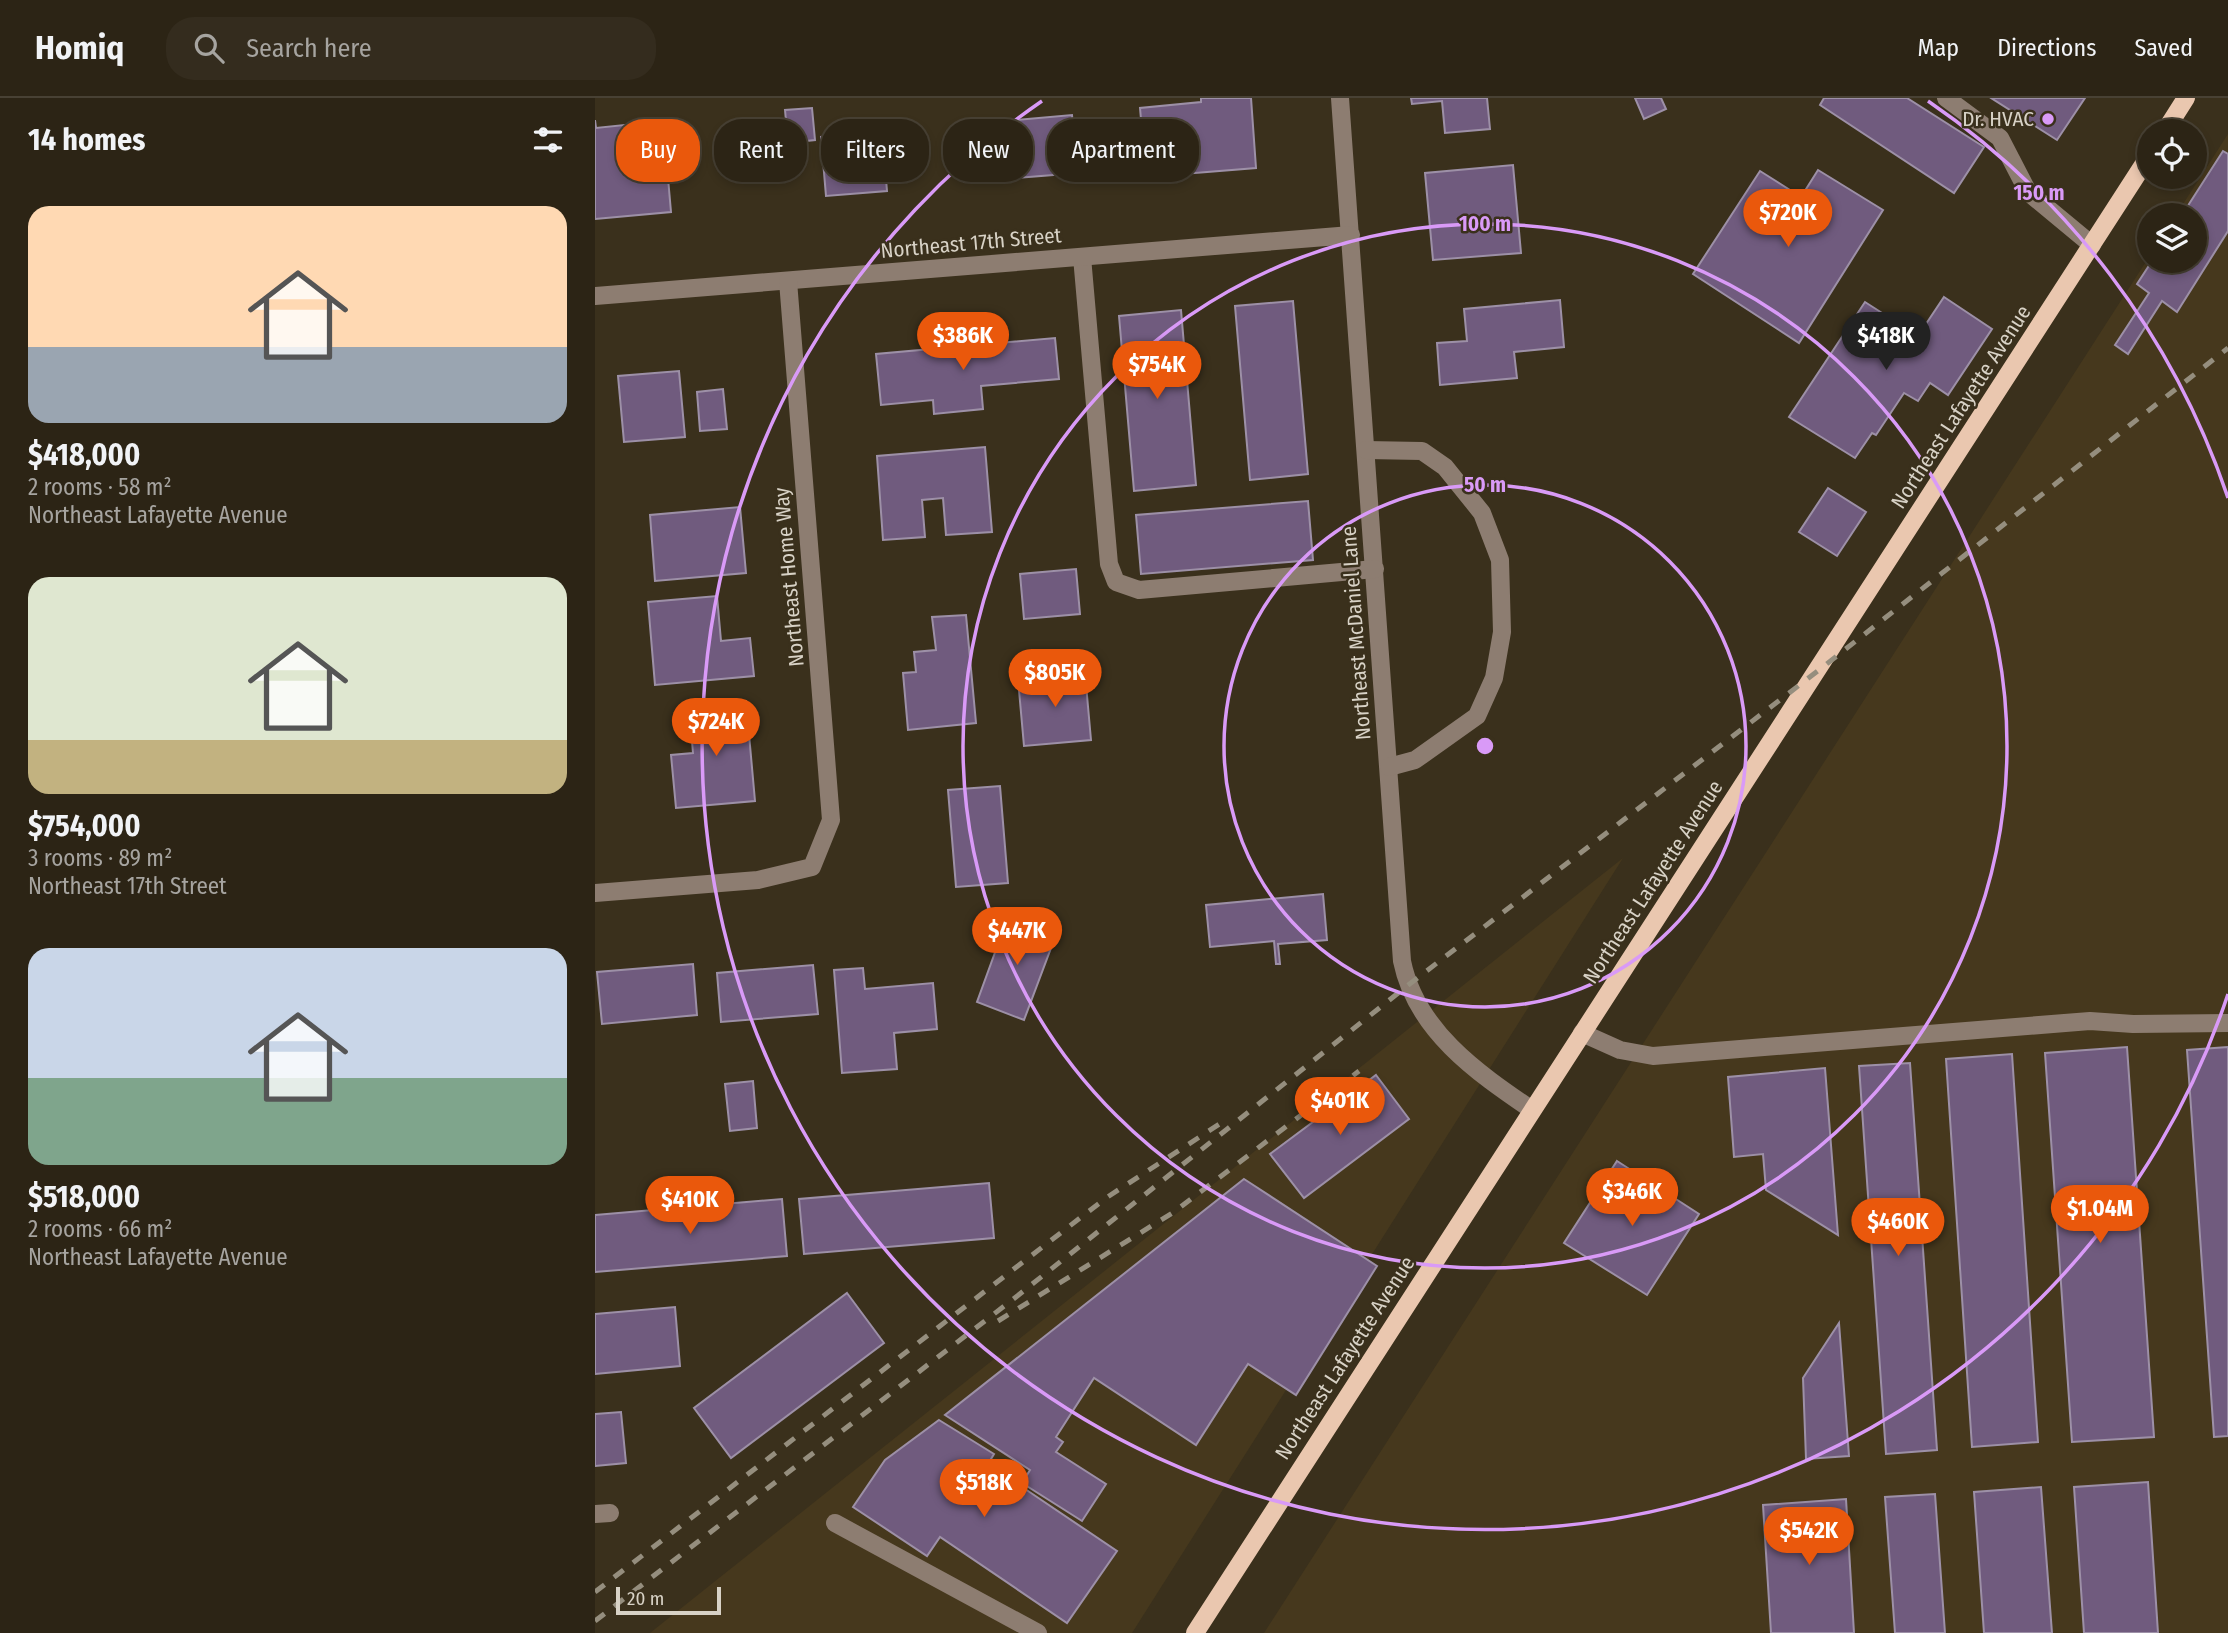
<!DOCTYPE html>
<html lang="en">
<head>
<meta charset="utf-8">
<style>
	:root { --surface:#2c2415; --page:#342c1e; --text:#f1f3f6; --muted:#a6a4a0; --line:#484134; --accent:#ea580c }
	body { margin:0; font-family:"Fira Sans Condensed",sans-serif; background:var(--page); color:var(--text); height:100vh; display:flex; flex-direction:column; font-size:26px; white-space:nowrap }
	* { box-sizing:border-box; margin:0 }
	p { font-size:23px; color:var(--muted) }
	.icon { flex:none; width:38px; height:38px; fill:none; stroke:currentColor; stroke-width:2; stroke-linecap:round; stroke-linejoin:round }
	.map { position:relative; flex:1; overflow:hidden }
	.drawer { display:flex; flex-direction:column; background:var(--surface); width:595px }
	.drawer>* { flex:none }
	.guide { position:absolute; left:21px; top:21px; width:665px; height:63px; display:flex; gap:14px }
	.fabs { position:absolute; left:1542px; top:21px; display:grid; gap:14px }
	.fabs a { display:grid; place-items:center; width:70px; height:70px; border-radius:50%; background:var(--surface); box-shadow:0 4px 10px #0003,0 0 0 2px var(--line); font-size:35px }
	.scale { position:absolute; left:21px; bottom:18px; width:105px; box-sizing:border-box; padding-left:7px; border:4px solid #d8d2c6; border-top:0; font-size:19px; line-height:24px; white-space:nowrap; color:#d8d2c6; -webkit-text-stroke:5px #3a301c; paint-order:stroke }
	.price { position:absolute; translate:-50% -60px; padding:0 16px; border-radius:24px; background:var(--accent); color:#fff; font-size:23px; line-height:46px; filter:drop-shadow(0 2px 4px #0008) }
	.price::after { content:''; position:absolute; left:50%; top:42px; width:21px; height:16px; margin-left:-10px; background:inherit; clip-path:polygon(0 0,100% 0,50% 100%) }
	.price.selected { background:#222; color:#fff }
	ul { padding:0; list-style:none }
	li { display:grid; align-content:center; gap:14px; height:371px; padding:0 28px }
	li span { display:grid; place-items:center; height:217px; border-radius:21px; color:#555 }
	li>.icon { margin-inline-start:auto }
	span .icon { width:126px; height:126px; fill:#fffc; stroke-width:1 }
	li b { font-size:30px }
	h2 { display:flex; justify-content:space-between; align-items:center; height:84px; padding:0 28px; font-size:30px }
	.pill { padding:0 24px; border-radius:28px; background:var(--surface); box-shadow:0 4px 10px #0003,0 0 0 2px var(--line); font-size:24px; line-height:63px }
	.pill.selected { background:var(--accent); color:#fff }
	header { display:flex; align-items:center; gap:42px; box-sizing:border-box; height:98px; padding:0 35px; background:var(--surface); border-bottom:2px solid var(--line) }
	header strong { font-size:33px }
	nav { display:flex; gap:38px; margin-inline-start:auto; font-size:24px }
	.search { width:490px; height:63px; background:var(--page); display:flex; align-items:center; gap:18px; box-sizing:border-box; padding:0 24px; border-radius:28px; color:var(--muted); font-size:26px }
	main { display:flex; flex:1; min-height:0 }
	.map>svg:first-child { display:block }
	.built { fill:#46381d }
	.building { fill:#705b7e; stroke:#9d90a7; stroke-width:2 }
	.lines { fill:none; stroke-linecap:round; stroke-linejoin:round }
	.minor { stroke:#8d7d71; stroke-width:18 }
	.major { stroke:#eac7af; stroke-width:18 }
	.rail { stroke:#958e7e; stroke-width:5; stroke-dasharray:12 12; stroke-linecap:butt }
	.ring { fill:none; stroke:#d99af7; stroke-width:3.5 }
	.poi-dot { fill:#d99af7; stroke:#3a301c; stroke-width:2.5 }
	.labels { text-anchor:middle; stroke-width:5; stroke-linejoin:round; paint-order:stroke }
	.poi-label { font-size:21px; fill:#d8d2c6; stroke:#3a301c; text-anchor:end }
	.street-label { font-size:21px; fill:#d8d2c6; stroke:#3a301c }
	.centre { fill:#d99af7; stroke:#3a301c; stroke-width:3.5 }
	.ring-label { font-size:21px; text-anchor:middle; font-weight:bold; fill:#d99af7; stroke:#3a301c; stroke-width:5; stroke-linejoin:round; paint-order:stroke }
</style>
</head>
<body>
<header>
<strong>Homiq</strong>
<div class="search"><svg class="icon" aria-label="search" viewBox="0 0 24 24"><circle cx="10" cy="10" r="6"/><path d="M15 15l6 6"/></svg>Search here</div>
<nav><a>Map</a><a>Directions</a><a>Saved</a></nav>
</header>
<main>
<section class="drawer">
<h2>14 homes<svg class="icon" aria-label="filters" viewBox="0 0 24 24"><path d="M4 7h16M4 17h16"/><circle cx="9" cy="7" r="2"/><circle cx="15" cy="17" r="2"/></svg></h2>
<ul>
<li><span style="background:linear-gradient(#ffd9b3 65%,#9aa5b1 0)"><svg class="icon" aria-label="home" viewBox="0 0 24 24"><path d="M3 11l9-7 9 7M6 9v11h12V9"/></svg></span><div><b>$418,000</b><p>2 rooms · 58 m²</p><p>Northeast Lafayette Avenue</p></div></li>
<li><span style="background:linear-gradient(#dfe7d0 75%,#c2b280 0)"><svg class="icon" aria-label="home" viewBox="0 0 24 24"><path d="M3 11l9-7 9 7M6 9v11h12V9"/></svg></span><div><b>$754,000</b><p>3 rooms · 89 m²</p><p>Northeast 17th Street</p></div></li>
<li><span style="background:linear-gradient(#c9d6e8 60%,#7fa58c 0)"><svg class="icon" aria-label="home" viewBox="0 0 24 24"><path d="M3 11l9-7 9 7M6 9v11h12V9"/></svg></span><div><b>$518,000</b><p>2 rooms · 66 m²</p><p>Northeast Lafayette Avenue</p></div></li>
</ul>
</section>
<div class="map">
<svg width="1633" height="1535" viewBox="0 0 1633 1535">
	<rect width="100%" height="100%" fill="#3a301c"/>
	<g class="built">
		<path d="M1633,36V1535H669L1554,159V163H1600V117H1581Z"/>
		<path d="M1028,760L537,1535H55Z"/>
	</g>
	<g class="building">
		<path d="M606,0H656L661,70L551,79L545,10L606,4Z"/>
		<path d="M816,0H892L895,31L850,35L847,3L817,6Z"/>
		<path d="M1040,0H1066L1071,11L1049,21Z"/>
		<path d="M1229,0H1312L1389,49L1359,95L1225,7Z"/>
		<path d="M1396,0H1490L1462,42Z"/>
		<path d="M217,10L220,42L193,45L190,12Z"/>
		<path d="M477,17L483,75L369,84L364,27Z"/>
		<path d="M0,22L1,30L68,23L76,114L0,121Z"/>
		<path d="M287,34L292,93L231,98L226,39Z"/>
		<path d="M1628,53L1633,56V133L1582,214L1567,203L1533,256L1520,247L1554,195L1542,186L1557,163H1600V117H1587Z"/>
		<path d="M918,67L926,155L838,162L830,75Z"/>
		<path d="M1223,72L1288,112L1204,245L1098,176L1165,73L1206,99Z"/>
		<path d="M1349,199L1397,231L1353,297L1335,285L1323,303L1309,295L1281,337L1277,335L1260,360L1194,319L1270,204L1323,238Z"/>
		<path d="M965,202L969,249L919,254L922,280L845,287L842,245L872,243L869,211Z"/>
		<path d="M698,203L713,376L655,382L640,208Z"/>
		<path d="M586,212L601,387L539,393L524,218Z"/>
		<path d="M460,240L464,281L386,288L388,311L339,316L338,302L286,307L281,256Z"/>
		<path d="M84,273L90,339L29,344L23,278Z"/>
		<path d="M128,291L132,331L105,333L102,294Z"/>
		<path d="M390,349L397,434L351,437L348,400L327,402L330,439L288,442L282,358Z"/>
		<path d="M1233,390L1271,414L1242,458L1204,434Z"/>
		<path d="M713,403L718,462L546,476L541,417Z"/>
		<path d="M145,409L151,475L60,483L55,417Z"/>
		<path d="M481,471L485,516L429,521L425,476Z"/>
		<path d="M122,498L126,543L155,540L159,578L60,587L53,504Z"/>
		<path d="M371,517L381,625L313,632L308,575L321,574L319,554L341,552L337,519Z"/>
		<path d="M490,575L496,642L429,648L423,581Z"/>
		<path d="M151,603L160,703L81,710L76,657L98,655L94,608Z"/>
		<path d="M405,688L413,785L361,789L353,692Z"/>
		<path d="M728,796L732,842L683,846L685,866H681L679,843L615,849L611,807Z"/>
		<path d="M414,816L462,834L429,922L382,904Z"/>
		<path d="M98,866L102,917L7,926L2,874Z"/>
		<path d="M218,867L223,916L126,924L122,875Z"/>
		<path d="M268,870L270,891L338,885L342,931L299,935L302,971L247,975L239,872Z"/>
		<path d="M1532,949L1559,1339L1477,1344L1450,955Z"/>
		<path d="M1633,949V1338L1619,1339L1592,952Z"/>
		<path d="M1417,956L1443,1344L1377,1349L1351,961Z"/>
		<path d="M1315,965L1342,1352L1291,1356L1264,968Z"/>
		<path d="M1230,970L1243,1137L1171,1092L1168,1056L1139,1059L1133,979Z"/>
		<path d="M781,977L814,1021L709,1100L675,1056Z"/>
		<path d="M158,983L162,1030L135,1033L130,986Z"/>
		<path d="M1022,1063L1104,1116L1052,1197L969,1145Z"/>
		<path d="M649,1081L782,1168L701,1297L653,1266L601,1347L499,1280L461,1339L468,1344L461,1354L511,1386L487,1423L427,1385L435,1372L350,1317Z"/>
		<path d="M394,1085L399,1140L209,1156L204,1101Z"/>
		<path d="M187,1101L192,1158L0,1174V1117Z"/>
		<path d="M252,1195L289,1245L136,1360L99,1310Z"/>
		<path d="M80,1209L85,1268L0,1276V1216Z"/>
		<path d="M1244,1225L1254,1358L1211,1361L1208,1280Z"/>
		<path d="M26,1314L31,1365L0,1368V1316Z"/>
		<path d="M344,1322L399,1356L393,1366L522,1453L472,1525L345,1439L332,1458L258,1409L290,1362Z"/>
		<path d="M1553,1384L1563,1535H1489L1479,1389Z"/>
		<path d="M1446,1389L1457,1535H1389L1379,1394Z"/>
		<path d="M1340,1396L1350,1535H1300L1290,1399Z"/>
		<path d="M1251,1401L1259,1535H1176L1168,1407Z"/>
	</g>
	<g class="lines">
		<g class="minor">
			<path d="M745,0L807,863C821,932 881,974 937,1012"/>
			<path d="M1351,0L1405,40L1433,94L1497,147"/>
			<path d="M487,159L514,466L521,484L544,492L780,471"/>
			<path d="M0,198L756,137"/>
			<path d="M771,352L827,353L850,369L887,415L905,462L907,534L899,580L882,618L820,662L794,669"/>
			<path d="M0,795L163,782L217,769L236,722L193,183"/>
			<path d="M987,935L1025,952L1058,958L1495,923L1538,926L1633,925"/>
			<path d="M0,1416L15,1415"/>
			<path d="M240,1425L443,1535"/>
		</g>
		<g class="major">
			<path d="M1570,33L1591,0"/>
			<path d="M600,1535L1554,58"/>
		</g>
		<g class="rail">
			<path d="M403,1223L579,1114L764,973"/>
			<path d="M0,1494L511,1100L626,1025"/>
			<path d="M0,1523L421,1199L812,888L1224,572L1633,250"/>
		</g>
	</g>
	<g class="ring">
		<circle cx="890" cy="648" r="261"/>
		<circle cx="890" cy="648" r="522"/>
		<path d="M1633 896A783 783 0 1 1 447 3M1333 3A783 783 0 0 1 1633 400"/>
	</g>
	<circle class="poi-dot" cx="1453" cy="21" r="7"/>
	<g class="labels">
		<g class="poi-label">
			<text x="1439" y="28">Dr. HVAC</text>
		</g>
		<g class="street-label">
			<text transform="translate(376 145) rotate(-5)" y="7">Northeast 17th Street</text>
			<text transform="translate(1366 309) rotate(-57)" y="7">Northeast Lafayette Avenue</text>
			<text transform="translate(194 479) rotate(-95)" y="7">Northeast Home Way</text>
			<text transform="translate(761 535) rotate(-94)" y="7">Northeast McDaniel Lane</text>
			<text transform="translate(1058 784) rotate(-57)" y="7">Northeast Lafayette Avenue</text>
			<text transform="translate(750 1260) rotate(-57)" y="7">Northeast Lafayette Avenue</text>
		</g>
	</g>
	<circle cx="890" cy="648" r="10" class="centre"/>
	<g class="ring-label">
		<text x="1444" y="102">150 m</text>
		<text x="890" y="133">100 m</text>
		<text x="890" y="394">50 m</text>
	</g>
</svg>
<div class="fabs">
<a><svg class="icon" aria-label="locate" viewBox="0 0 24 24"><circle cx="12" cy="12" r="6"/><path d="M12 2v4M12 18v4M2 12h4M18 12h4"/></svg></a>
<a><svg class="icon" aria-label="layers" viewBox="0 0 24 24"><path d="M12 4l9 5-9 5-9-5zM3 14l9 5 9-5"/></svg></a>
</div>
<div class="scale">20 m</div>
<b class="price" style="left:1193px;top:151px">$720K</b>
<b class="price" style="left:368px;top:274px">$386K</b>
<b class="price selected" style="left:1291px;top:274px">$418K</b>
<b class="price" style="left:562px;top:303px">$754K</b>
<b class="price" style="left:460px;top:611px">$805K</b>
<b class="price" style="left:121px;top:660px">$724K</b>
<b class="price" style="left:422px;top:869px">$447K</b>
<b class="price" style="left:745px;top:1039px">$401K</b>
<b class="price" style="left:1037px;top:1130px">$346K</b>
<b class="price" style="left:95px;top:1138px">$410K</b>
<b class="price" style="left:1505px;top:1147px">$1.04M</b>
<b class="price" style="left:1303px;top:1160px">$460K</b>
<b class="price" style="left:389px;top:1421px">$518K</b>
<b class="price" style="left:1214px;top:1469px">$542K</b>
<div class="guide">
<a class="pill selected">Buy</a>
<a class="pill">Rent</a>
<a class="pill">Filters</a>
<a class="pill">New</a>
<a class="pill">Apartment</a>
</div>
</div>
</main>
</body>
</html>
